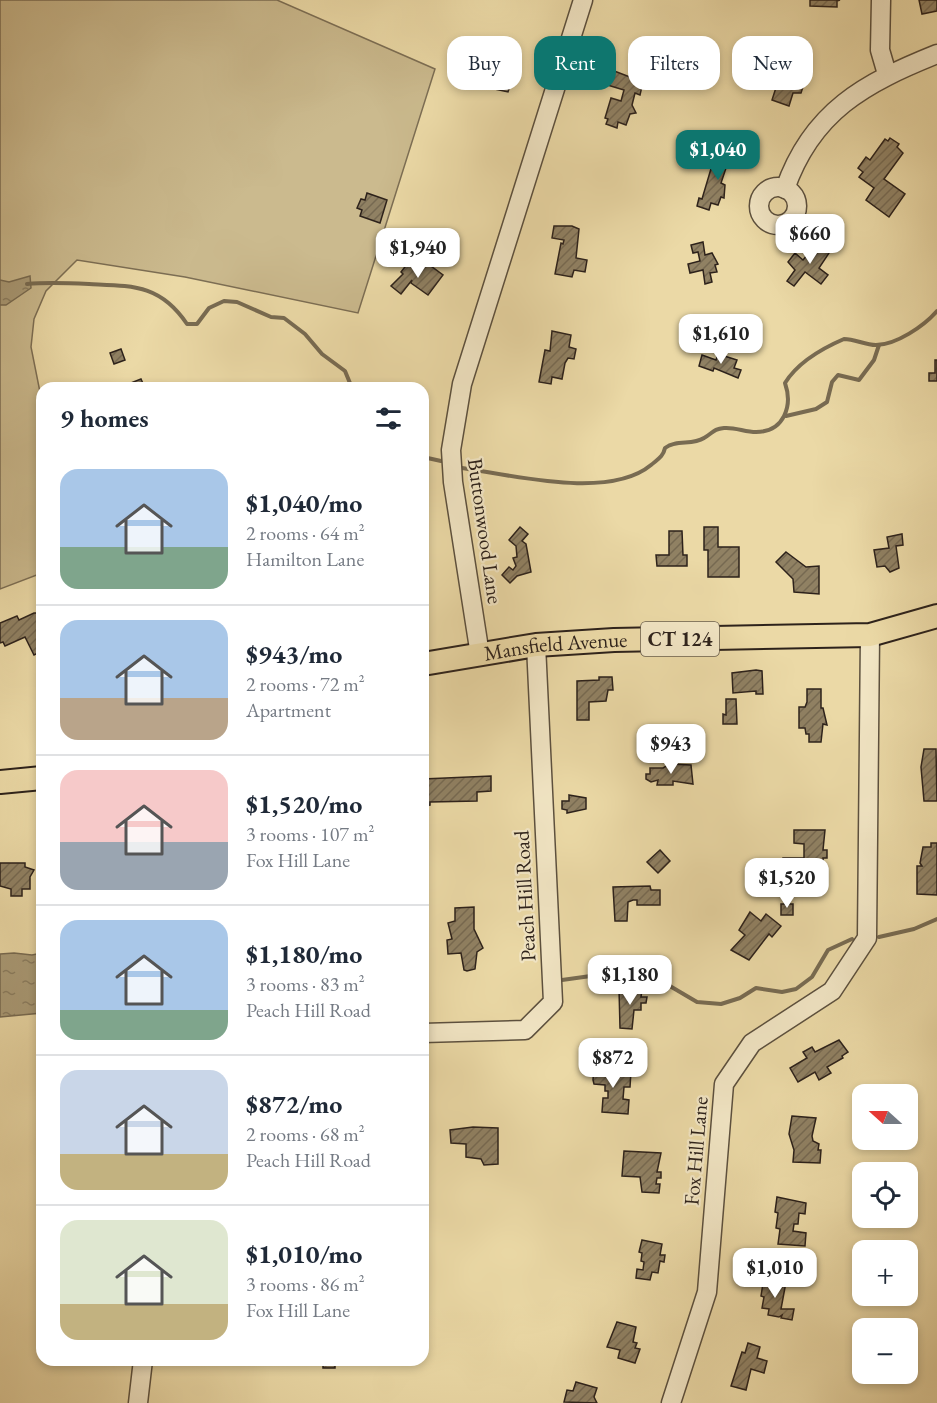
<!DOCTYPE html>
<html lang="en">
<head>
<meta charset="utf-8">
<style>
	:root { --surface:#fff; --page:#f2f2f3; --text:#1f2937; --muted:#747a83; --line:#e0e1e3; --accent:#0f766e }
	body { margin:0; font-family:"EB Garamond",serif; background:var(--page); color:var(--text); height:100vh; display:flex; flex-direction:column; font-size:22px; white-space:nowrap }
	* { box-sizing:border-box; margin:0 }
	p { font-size:20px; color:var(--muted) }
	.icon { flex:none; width:33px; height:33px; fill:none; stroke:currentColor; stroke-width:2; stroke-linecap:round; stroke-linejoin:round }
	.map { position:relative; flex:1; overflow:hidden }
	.side { position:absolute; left:36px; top:382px; width:393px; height:984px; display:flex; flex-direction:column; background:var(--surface); border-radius:18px; box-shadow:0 3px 9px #0003 }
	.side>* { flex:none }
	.top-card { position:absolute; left:447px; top:36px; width:399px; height:54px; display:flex; gap:12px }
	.needle { width:39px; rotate:291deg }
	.buttons { position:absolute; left:852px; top:1084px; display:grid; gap:12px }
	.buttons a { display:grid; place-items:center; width:66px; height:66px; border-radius:12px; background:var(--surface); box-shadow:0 3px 9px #0003; font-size:30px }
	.price { position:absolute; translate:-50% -51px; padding:0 14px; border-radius:12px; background:#fff; color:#222; font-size:20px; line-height:39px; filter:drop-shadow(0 2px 3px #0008) }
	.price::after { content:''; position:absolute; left:50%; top:36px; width:18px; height:14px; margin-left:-9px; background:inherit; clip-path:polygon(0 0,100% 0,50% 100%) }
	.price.selected { background:var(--accent); color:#fff }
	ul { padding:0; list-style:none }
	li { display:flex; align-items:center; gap:18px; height:150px; padding:0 24px }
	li+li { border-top:2px solid var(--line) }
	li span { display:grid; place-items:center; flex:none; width:168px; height:120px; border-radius:18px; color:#555 }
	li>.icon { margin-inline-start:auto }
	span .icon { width:72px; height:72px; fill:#fffc; stroke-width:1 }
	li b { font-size:26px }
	h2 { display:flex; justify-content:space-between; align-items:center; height:72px; padding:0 24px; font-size:26px }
	.tag { padding:0 21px; border-radius:18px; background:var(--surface); box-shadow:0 3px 9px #0003; font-size:21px; line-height:54px }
	.tag.selected { background:var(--accent); color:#fff }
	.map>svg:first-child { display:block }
	.grass { fill:#cbba8e; stroke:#7c6e54; stroke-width:1.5 }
	.water { fill:url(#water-ripples); stroke:#786b52; stroke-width:1.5 }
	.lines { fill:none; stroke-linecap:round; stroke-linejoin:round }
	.stream { stroke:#786b52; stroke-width:4 }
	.building { fill:url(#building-hatch); stroke:#2d221b; stroke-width:1.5 }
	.minor-casing { stroke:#5c503e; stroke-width:21 }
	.major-casing { stroke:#2d221b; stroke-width:26 }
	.minor { stroke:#f2e6c5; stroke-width:18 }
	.major { stroke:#ebd9a6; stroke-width:22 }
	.labels { text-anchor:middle; stroke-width:4.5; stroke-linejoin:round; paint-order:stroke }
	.shield { fill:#f2e6c5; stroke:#685d4e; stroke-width:1.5 }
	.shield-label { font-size:20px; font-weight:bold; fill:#2d221b }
	.street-label { font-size:21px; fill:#2d221b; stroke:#f2e6c5 }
</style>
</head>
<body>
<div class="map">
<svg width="937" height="1403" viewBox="0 0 937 1403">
	<defs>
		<pattern id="water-ripples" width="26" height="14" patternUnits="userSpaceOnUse" patternTransform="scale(1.5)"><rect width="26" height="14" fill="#aa9b77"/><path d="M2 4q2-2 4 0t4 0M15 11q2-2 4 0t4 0" fill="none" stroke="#8b7e61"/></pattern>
		<pattern id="building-hatch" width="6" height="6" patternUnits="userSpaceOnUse" patternTransform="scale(1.5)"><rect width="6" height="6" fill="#908163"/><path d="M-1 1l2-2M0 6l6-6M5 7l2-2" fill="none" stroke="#766951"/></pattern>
	</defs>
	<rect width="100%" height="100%" fill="#ebd9a6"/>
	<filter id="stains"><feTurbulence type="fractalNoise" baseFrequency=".00333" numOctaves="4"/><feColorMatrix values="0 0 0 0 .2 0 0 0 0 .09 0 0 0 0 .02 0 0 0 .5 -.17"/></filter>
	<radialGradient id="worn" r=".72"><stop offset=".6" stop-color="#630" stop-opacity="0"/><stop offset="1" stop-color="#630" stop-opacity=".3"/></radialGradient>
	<path class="grass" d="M0,0H277L435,69L358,313L185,277L77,260L46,291L34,319L31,347L42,402V573L0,589Z"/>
	<g class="water">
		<path d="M30,276L31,288L6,305H0V280L9,282Z"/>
		<path d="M14,953L32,955L42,953V1013L0,1017V954Z"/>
	</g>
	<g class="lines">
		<g class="stream">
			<path d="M27,284C47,282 69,283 89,284C132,286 160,284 187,324H197L209,308L224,301L237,302L271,317L284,318L305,334L322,354L345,371L352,388"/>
			<path d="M786,416L816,409L827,402L832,382L838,375L859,380L874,360L879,345"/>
			<path d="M423,457L441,461"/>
			<path d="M462,468C512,475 609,500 651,465C658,459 663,457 665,448C677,439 692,446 704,438C713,433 713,429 724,428C735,427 745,432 756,432C784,432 793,406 785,383C798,362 823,348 844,339C855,339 865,345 876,345C896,345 924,326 937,311"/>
			<path d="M879,937L914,929L937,919"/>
			<path d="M562,980L641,969L697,1002L721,1004L740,998L756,988L782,992L796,989L812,977L828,950L852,939"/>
		</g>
	</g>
	<g class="building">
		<path d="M810,0H840L837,1V7L810,6Z"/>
		<path d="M919,0H937V11L922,14Z"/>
		<path d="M509,46L520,50L512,68L515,71L508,92L480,86L487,68L498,71L504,49L508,51Z"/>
		<path d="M795,60L810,65L801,93H793L789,106L772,100L782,69L791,72Z"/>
		<path d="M609,69L643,82L640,95L635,93L632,105L636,113L630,114L626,125L618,122L617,128L606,124L608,119L605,118L611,98L621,101L624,90L604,84Z"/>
		<path d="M890,138L899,144L897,147L903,153L884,179L905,194L889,217L866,200L874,188L859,177L863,172L858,168L866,157L870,160L885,139L888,141Z"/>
		<path d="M727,149L740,154L735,167L726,168L721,183L725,185L724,198L721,197L718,205L711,203L709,210L697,206L699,198L702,199L713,162L720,165Z"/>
		<path d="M367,193L387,200L380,223L360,216L362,210L357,208L361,199L365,200Z"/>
		<path d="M554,226H572L579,229L576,258L587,260L585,272L574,270L572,277L555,274L561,243L563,244L564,240L552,238Z"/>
		<path d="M819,241L831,250L819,268L828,275L821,284L805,272L794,286L787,281L795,270L788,262L795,253L803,260Z"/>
		<path d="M703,242L705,255L712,253L718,264L715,265L717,272L710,273L712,282L705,284L703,270L690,273L688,264L700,261L698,252L693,253L691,245Z"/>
		<path d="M408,263L419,271L428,264L443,275L428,295L411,283L412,280L401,294L391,286L403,274L401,272Z"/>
		<path d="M552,331L571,335L569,347L576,349L574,359L568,358L565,363L562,379L552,377L551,384L539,382L545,350L550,351Z"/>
		<path d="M121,349L125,360L114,364L110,353Z"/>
		<path d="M718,354L737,360L734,368L741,370L738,378L714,368L713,371L699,366L702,355L716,360Z"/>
		<path d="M935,360H937V381H929V373H935Z"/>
		<path d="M141,379L145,388H126L128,384Z"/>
		<path d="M520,527L528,534L522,541L526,544L531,572L517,576L510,583L502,575L509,567L513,570L516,566L513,558L517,557L516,546L509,540Z"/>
		<path d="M704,527H718V547H739V577H708V550H704Z"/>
		<path d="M669,531H682L683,555H687V566H657L656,555H669Z"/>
		<path d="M902,534L903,545L896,546L899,568L890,572L885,566L877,567L874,550L889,548L887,537Z"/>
		<path d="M786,552L806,567L819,566V594L794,592L793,579L776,562Z"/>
		<path d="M34,613H39L42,620V651L34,655L25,637L5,646L3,642L0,643V623L17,616L19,620Z"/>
		<path d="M756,670L762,671L763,694H756V691L733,693L732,673Z"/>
		<path d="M599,677H612L613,690H608L606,701L589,702V720H577V681L599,680Z"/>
		<path d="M807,689H821V708H823L827,725L823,724L821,742H809V734H806L805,728H799V707H805L807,702Z"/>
		<path d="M726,699H736L737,724H723V714L726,715Z"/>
		<path d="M924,749H936L937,801H924L921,767Z"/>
		<path d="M670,764L691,765L693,784L673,781V785H657L658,780L651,782L646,779V774H650V768H663Z"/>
		<path d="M491,776V791L477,792V801L430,802V805L423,806V779Z"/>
		<path d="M569,795L586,798V809L567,813V810L562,809V801H569Z"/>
		<path d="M794,830H825L823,850H827V858H823L824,878H793L792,872H783V858H804V844L794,843Z"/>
		<path d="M931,843H937V895L917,894V866H922L920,863L923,847H931Z"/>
		<path d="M660,850L670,861L658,873L647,862Z"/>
		<path d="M0,863H25V867L34,870L30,877V889H22V896H11V889L0,886Z"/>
		<path d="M650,886L651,890H660V905H637V900H633L628,902L627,921H615L613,887Z"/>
		<rect x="781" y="904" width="12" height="11"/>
		<path d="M474,907V929L483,948L477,952L475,969L467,971L464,970L461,953L448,954L447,940L452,939L448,923L455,921V908Z"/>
		<path d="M750,912L761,921L766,914L781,926L772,937L769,934L749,960L731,950L745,935L739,930Z"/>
		<path d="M619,989L642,990L641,997H647L646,1003H641V1010H634L632,1029L620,1028Z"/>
		<path d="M839,1040L848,1052L842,1056L843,1058L827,1067L831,1073L819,1080L815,1072L798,1082L790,1068L807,1058L803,1052L812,1047L815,1052Z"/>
		<path d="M603,1066L608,1068V1071H631L630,1087H624L623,1099L629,1100L628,1114L602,1112L603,1098H608V1091H605V1085L594,1084L593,1080L594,1067Z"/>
		<path d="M792,1116L816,1118L812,1136L813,1141L819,1144L818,1150H821L820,1163L793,1162L794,1150L789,1134Z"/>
		<path d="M473,1127L498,1128V1164L484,1165L481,1159L466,1157V1144L451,1143L450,1130Z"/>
		<path d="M624,1151L661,1153L657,1172H661V1178H657L656,1184H660L659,1193L642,1192L640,1177L622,1176Z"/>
		<path d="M777,1197L806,1203L805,1214L799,1213L798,1224H794L793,1231L806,1233L805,1246L778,1244L780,1229L776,1228L778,1213L775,1212Z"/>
		<path d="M642,1240L662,1244L660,1255H665L664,1262L660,1261L658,1273L652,1272L650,1280L636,1278L637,1269L643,1270L644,1262L641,1261L642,1253L639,1252Z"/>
		<path d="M764,1277L786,1282L781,1309H794L792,1320L781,1318L782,1315L779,1317L768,1315L769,1309L762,1308L764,1297L761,1296Z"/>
		<path d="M617,1322L636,1327L633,1342L637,1343L635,1348L640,1349L635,1363L618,1358L620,1350L607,1347Z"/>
		<path d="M748,1343L760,1347L757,1358L767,1361L764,1373L751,1369L746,1390L731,1386L742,1352L745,1353Z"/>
		<path d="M323,1360H342L335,1361V1368H323Z"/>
		<path d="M576,1382L597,1388L594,1397L597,1403L564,1402L567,1390L573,1391Z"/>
	</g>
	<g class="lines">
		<g class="minor-casing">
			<g id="minor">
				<path d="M881,0L880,50L887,74"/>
				<circle cx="778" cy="206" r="19"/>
				<path d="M785,189C812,111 865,83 937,54"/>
				<path d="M480,655L453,482L451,450L462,384L583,0"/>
				<path d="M423,1033L525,1030L553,1002L536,645"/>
				<path d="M138,1403L143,1360"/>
				<path d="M671,1403L707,1292L724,1084L752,1043L832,991L867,938L870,635"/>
			</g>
		</g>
		<g class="major-casing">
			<g id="major">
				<path id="s1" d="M423,664L536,645L614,640L870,635L937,616"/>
				<path d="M0,782L42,778"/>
			</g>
		</g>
		<use href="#minor" class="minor"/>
		<use href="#major" class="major"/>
	</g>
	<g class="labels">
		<rect class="shield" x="641" y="622" width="78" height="34" rx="4.5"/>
		<g class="shield-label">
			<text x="680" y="646">CT 124</text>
		</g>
		<g class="street-label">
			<text transform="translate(485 531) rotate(82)" y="7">Buttonwood Lane</text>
			<text dy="7" stroke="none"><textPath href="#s1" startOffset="134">Mansfield Avenue</textPath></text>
			<text transform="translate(525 896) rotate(-93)" y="7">Peach Hill Road</text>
			<text transform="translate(696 1151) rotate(-85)" y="7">Fox Hill Lane</text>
		</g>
	</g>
	<rect width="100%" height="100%" filter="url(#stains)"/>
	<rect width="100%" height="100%" fill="url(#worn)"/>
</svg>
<div class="buttons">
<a><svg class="needle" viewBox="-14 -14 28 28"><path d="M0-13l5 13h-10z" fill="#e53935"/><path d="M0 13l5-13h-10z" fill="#747a83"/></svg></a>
<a><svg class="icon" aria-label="locate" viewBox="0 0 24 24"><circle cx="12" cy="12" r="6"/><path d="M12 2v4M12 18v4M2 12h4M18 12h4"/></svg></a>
<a>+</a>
<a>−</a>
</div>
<b class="price selected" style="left:718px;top:181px">$1,040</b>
<b class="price" style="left:810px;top:265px">$660</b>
<b class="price" style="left:418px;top:279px">$1,940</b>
<b class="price" style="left:721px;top:365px">$1,610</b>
<b class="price" style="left:671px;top:775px">$943</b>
<b class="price" style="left:787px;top:909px">$1,520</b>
<b class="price" style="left:630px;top:1006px">$1,180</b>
<b class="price" style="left:613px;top:1089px">$872</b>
<b class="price" style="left:775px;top:1299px">$1,010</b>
<div class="top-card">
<a class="tag">Buy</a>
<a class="tag selected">Rent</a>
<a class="tag">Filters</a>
<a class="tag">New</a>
</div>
<section class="side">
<h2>9 homes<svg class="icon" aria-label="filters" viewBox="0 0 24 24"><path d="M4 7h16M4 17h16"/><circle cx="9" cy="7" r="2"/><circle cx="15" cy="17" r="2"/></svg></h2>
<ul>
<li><span style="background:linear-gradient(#a9c7e8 65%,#7fa58c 0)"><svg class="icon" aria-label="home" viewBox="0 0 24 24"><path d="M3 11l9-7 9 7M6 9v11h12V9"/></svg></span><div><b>$1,040/mo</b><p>2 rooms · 64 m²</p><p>Hamilton Lane</p></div></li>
<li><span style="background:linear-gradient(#a9c7e8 65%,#b9a48a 0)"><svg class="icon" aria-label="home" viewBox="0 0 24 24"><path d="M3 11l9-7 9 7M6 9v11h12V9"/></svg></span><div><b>$943/mo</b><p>2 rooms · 72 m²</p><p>Apartment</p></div></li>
<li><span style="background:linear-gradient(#f6c9c9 60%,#9aa5b1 0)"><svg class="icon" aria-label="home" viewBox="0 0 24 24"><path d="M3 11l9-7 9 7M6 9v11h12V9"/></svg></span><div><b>$1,520/mo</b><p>3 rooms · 107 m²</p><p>Fox Hill Lane</p></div></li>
<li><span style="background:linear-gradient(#a9c7e8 75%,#7fa58c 0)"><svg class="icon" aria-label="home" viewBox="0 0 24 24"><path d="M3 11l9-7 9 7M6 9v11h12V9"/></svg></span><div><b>$1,180/mo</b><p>3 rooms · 83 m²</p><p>Peach Hill Road</p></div></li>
<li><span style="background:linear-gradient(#c9d6e8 70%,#c2b280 0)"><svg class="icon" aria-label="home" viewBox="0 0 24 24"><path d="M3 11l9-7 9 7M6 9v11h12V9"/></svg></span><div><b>$872/mo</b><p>2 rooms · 68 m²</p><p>Peach Hill Road</p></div></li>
<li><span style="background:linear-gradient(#dfe7d0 70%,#c2b280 0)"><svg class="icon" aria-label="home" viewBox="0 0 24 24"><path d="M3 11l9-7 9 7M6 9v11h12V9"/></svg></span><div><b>$1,010/mo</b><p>3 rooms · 86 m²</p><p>Fox Hill Lane</p></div></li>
</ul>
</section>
</div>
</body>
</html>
